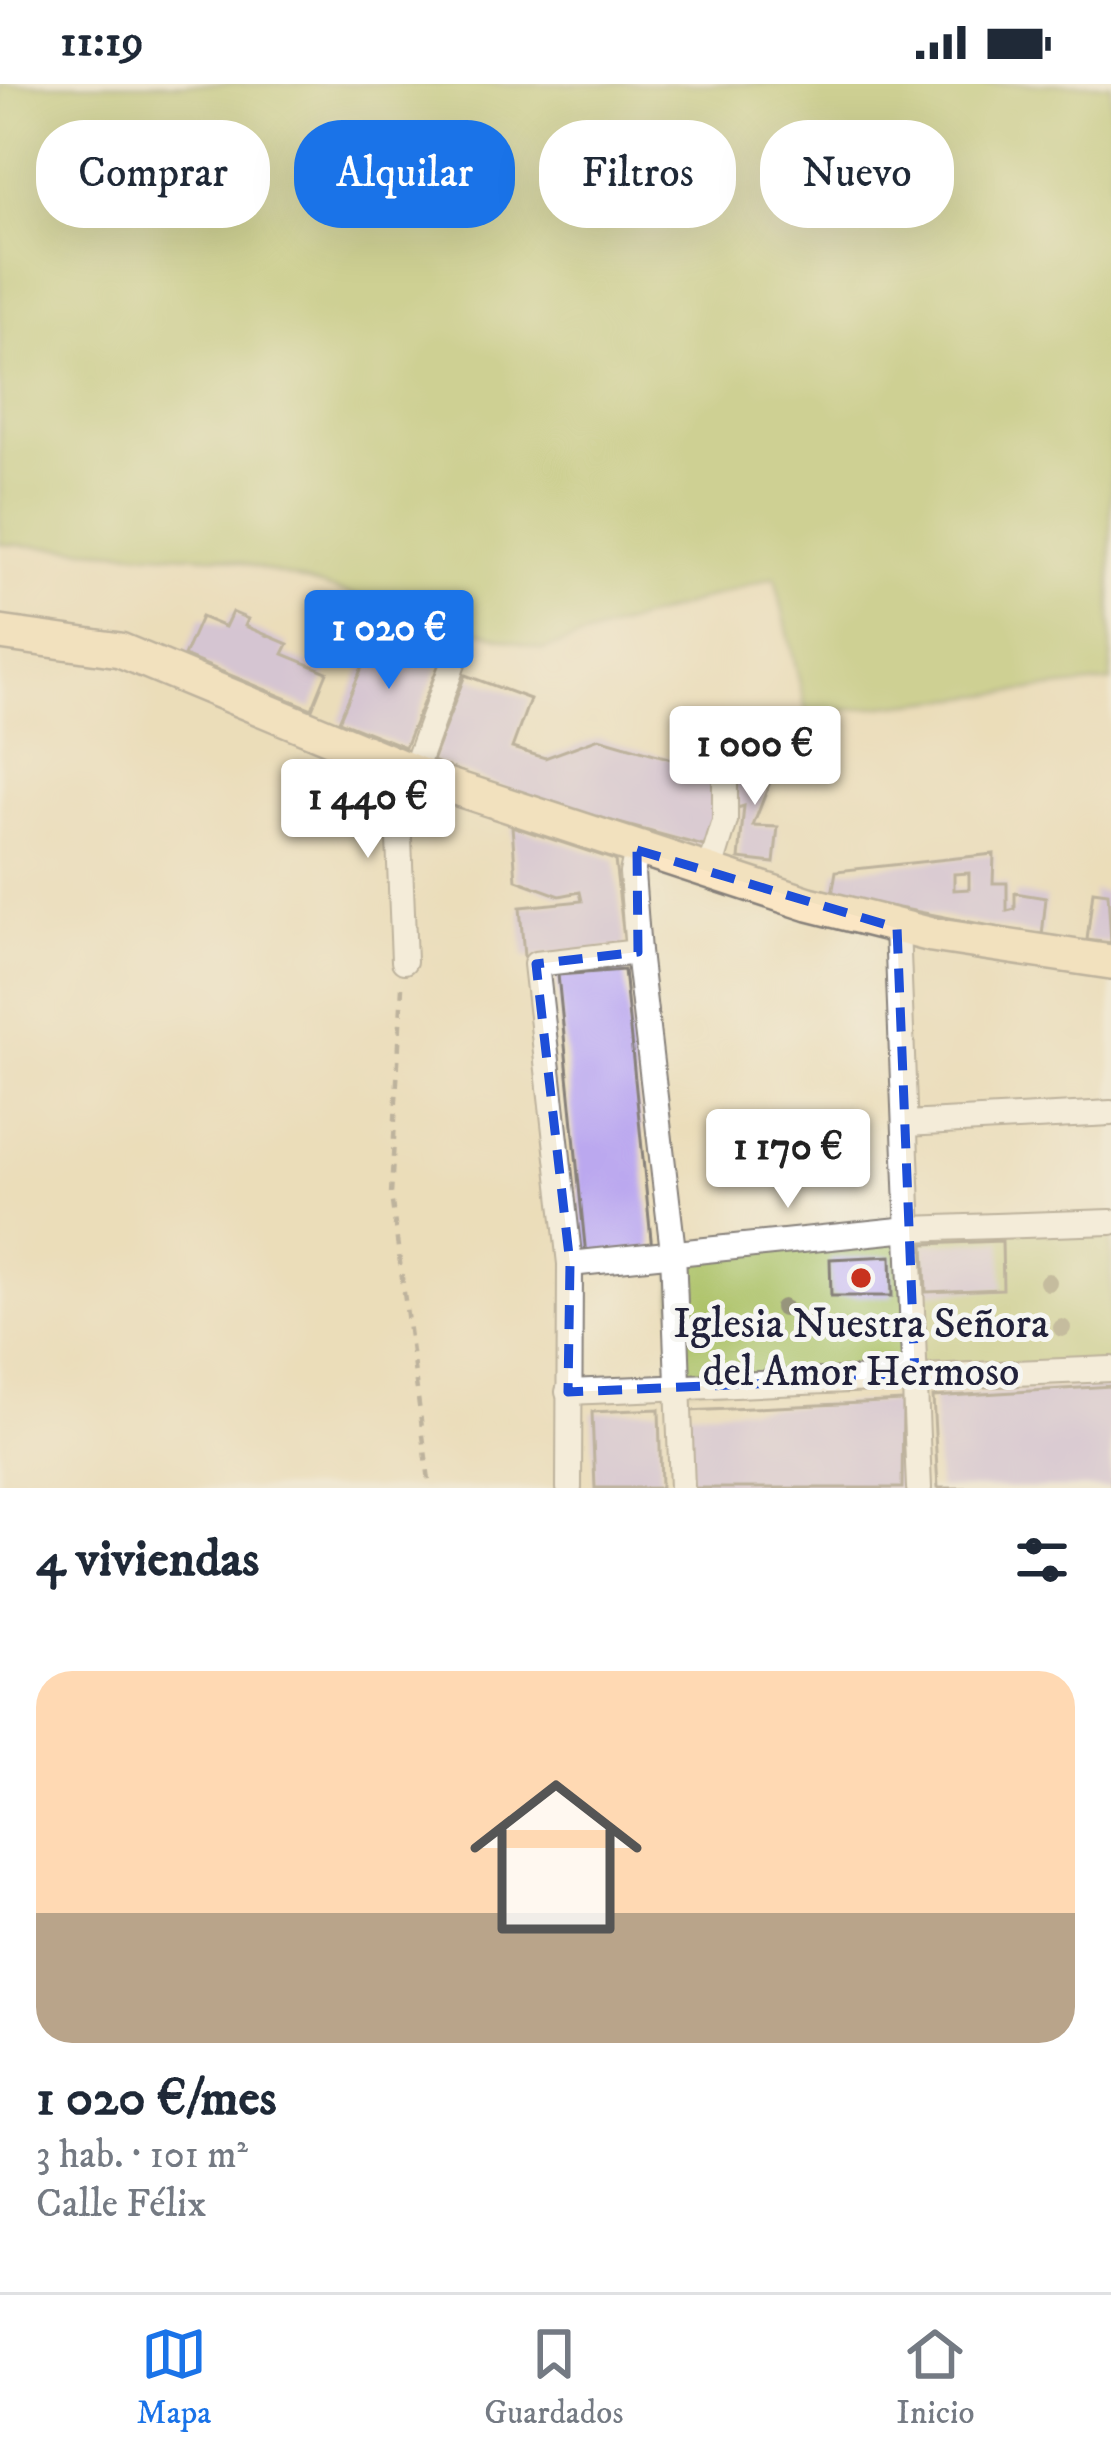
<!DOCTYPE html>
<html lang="es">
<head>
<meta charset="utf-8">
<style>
	:root { --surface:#fff; --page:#f6f6f7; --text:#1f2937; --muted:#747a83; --line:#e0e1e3; --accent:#1a73e8 }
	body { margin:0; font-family:"IM FELL DW Pica",serif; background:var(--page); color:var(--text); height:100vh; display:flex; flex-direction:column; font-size:45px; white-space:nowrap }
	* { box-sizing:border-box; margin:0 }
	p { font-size:39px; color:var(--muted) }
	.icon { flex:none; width:66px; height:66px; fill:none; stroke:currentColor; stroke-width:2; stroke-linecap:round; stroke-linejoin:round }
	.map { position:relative; height:1404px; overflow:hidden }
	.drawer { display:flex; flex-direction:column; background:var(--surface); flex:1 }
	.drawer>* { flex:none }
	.top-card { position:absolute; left:36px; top:36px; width:1041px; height:108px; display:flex; gap:24px }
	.price { position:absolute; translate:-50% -102px; padding:0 27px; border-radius:12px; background:#fff; color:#222; font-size:39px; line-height:78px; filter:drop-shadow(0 3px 6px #0008) }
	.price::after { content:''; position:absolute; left:50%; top:72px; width:36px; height:27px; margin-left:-18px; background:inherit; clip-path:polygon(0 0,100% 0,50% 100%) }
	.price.selected { background:var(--accent); color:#fff }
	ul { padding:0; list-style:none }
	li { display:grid; align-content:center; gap:24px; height:636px; padding:0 36px }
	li+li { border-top:3px solid var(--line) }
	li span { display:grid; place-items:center; height:372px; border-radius:36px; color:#555 }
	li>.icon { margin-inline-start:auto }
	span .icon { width:216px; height:216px; fill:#fffc; stroke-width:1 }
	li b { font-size:51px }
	h2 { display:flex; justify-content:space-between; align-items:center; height:144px; padding:0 36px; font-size:51px }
	.pill { padding:0 42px; border-radius:48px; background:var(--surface); box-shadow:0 12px 48px #0002; font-size:42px; line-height:108px }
	.pill.selected { background:var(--accent); color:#fff }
	.status { display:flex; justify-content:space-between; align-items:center; height:84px; padding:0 60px; background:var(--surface); direction:ltr }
	.status svg { height:33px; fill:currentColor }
	.tab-bar { display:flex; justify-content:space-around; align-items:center; height:168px; border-top:3px solid var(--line); background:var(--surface); font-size:33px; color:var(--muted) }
	.tab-bar a { display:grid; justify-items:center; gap:6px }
	.tab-bar .selected { color:var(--accent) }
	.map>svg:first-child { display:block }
	.green { fill:#abc165; stroke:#667250; stroke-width:3 }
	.building { fill:#bba8ef; fill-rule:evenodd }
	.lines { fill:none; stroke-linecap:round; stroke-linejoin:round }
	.street-casing { stroke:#86807a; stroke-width:28 }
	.secondary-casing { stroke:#86807a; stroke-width:38 }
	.path { stroke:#86807a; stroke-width:4.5; stroke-dasharray:9 9; stroke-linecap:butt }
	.street { stroke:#fff; stroke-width:24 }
	.secondary { stroke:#fbe6c4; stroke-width:33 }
	.tree { fill:#97957c }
	.marked { fill:none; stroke:#1d4ed8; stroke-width:9; stroke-dasharray:24 15; stroke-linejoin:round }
	.poi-dot { fill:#c8321e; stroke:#f6f6f2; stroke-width:4.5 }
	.labels { text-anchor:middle; stroke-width:10; stroke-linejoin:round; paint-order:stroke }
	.poi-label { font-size:42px; fill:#22223b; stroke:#f6f6f2 }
</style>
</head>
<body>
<div class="status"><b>11:19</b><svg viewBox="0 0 49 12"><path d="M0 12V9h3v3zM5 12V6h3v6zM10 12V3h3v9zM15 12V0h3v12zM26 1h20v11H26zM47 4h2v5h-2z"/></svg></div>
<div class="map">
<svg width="1111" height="1404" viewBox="0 0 1111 1404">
	<rect width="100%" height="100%" fill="#f6f6f2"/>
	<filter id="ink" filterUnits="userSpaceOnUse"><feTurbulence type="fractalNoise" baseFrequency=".00833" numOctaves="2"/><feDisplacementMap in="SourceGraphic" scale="24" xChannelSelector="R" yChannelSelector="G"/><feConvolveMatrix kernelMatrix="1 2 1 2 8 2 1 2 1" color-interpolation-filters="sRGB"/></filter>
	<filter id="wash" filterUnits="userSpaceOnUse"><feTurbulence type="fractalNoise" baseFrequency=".004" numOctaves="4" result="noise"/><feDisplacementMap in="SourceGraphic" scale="48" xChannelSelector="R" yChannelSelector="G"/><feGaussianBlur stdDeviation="2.7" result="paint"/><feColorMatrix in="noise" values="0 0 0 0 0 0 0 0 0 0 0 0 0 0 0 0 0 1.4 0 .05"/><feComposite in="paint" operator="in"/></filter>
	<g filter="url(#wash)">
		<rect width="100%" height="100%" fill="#ebddb9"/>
		<g class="green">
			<path d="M0,0H1111V598L807,630L775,493L543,566L222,473L0,460Z"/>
			<path d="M1111,1138V1285L677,1303L673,1167Z"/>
		</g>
		<g id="blocks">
			<g class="building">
				<path d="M232,528L248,535L245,542L288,560L283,570L327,588L312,625L184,572L201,533L225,543Z"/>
				<path d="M375,553L439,580L405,663L339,637Z"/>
				<path d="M465,591L530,615L512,664L545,674L599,654L720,689V727L707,763L545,719L432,677Z"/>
				<path d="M781,670L753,742L778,743L774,779L739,775L744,722L737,724L732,682Z"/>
				<path d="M512,742L615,776L625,863L524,873L520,823L582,817L580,808L560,812L516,796Z"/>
				<path d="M994,770L993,799H1007V827L1015,825V809L1046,814L1042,852L832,811L836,787ZM969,789V805L954,806V790Z"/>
				<path d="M1093,807L1108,809L1111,859L1087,856Z"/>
				<path d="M624,886L652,1165L586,1172L558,891Z"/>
				<path d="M1002,1157L1003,1205L926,1208L924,1160Z"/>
				<path d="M891,1172L892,1212H831L830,1175Z"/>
				<path d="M1111,1302V1404H938L933,1313Z"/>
				<path d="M903,1317L902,1404H690L688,1327Z"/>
				<path d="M659,1325L661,1404H595L592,1328Z"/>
			</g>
		</g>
	</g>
	<g filter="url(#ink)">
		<use href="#blocks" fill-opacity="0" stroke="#86807a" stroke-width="3"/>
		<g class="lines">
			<g class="street-casing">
				<g id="street">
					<path d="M637,766L632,789L638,868L673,1167L682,1404"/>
					<path d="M709,789L725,737V678"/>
					<path d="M897,844L919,1404"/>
					<path d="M404,877L398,731L455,574"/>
					<path d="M906,1040L1111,1029"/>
					<path d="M570,1180L909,1145L1111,1138"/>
					<path d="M568,1308L1111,1285"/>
					<path d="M569,1404L570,1180L536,880L638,868"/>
				</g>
			</g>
			<g class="secondary-casing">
				<path id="secondary" d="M0,549L120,566L440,699L809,820L932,851L1111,878"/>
			</g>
			<path class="path" d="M402,903L391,1111L430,1404"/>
			<use href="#street" class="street"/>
			<use href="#secondary" class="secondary"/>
		</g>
		<g class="tree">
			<circle cx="1048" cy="1198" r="9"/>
			<circle cx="783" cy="1224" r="9"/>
			<circle cx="733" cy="1243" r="9"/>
			<circle cx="828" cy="1244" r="9"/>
			<circle cx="1062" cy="1244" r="9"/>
			<circle cx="1000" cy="1245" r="9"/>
		</g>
	</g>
	<path d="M0 0H1111V1404H0ZM637,766L897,844L915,1293L568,1308L570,1180L536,880L638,868Z" fill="#ebddb9" fill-opacity=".55" fill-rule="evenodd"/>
	<path class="marked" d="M637,766L897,844L915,1293L568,1308L570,1180L536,880L638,868Z"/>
	<circle class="poi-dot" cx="861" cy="1194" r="12"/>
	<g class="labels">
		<g class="poi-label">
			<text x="861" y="1253">Iglesia Nuestra Señora<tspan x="861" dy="48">del Amor Hermoso</tspan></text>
		</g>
	</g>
</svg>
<b class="price selected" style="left:389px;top:608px">1 020 €</b>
<b class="price" style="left:755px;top:724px">1 000 €</b>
<b class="price" style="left:368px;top:777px">1 440 €</b>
<b class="price" style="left:788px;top:1127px">1 170 €</b>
<div class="top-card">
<a class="pill">Comprar</a>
<a class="pill selected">Alquilar</a>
<a class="pill">Filtros</a>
<a class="pill">Nuevo</a>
</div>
</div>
<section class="drawer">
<h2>4 viviendas<svg class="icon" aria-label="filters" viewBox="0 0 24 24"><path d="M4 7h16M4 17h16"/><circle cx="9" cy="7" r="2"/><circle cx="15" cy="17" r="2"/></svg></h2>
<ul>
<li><span style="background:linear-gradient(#ffd9b3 65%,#b9a48a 0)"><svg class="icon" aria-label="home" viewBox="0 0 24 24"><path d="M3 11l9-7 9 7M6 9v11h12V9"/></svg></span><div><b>1 020 €/mes</b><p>3 hab. · 101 m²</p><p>Calle Félix</p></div></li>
</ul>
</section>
<nav class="tab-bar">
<a class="selected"><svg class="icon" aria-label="map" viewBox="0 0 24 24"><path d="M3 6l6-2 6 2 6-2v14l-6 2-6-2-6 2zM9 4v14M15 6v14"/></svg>Mapa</a>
<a><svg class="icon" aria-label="saved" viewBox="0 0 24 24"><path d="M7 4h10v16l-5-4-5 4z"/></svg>Guardados</a>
<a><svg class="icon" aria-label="home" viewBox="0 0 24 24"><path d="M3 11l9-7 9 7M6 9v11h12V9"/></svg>Inicio</a>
</nav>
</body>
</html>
